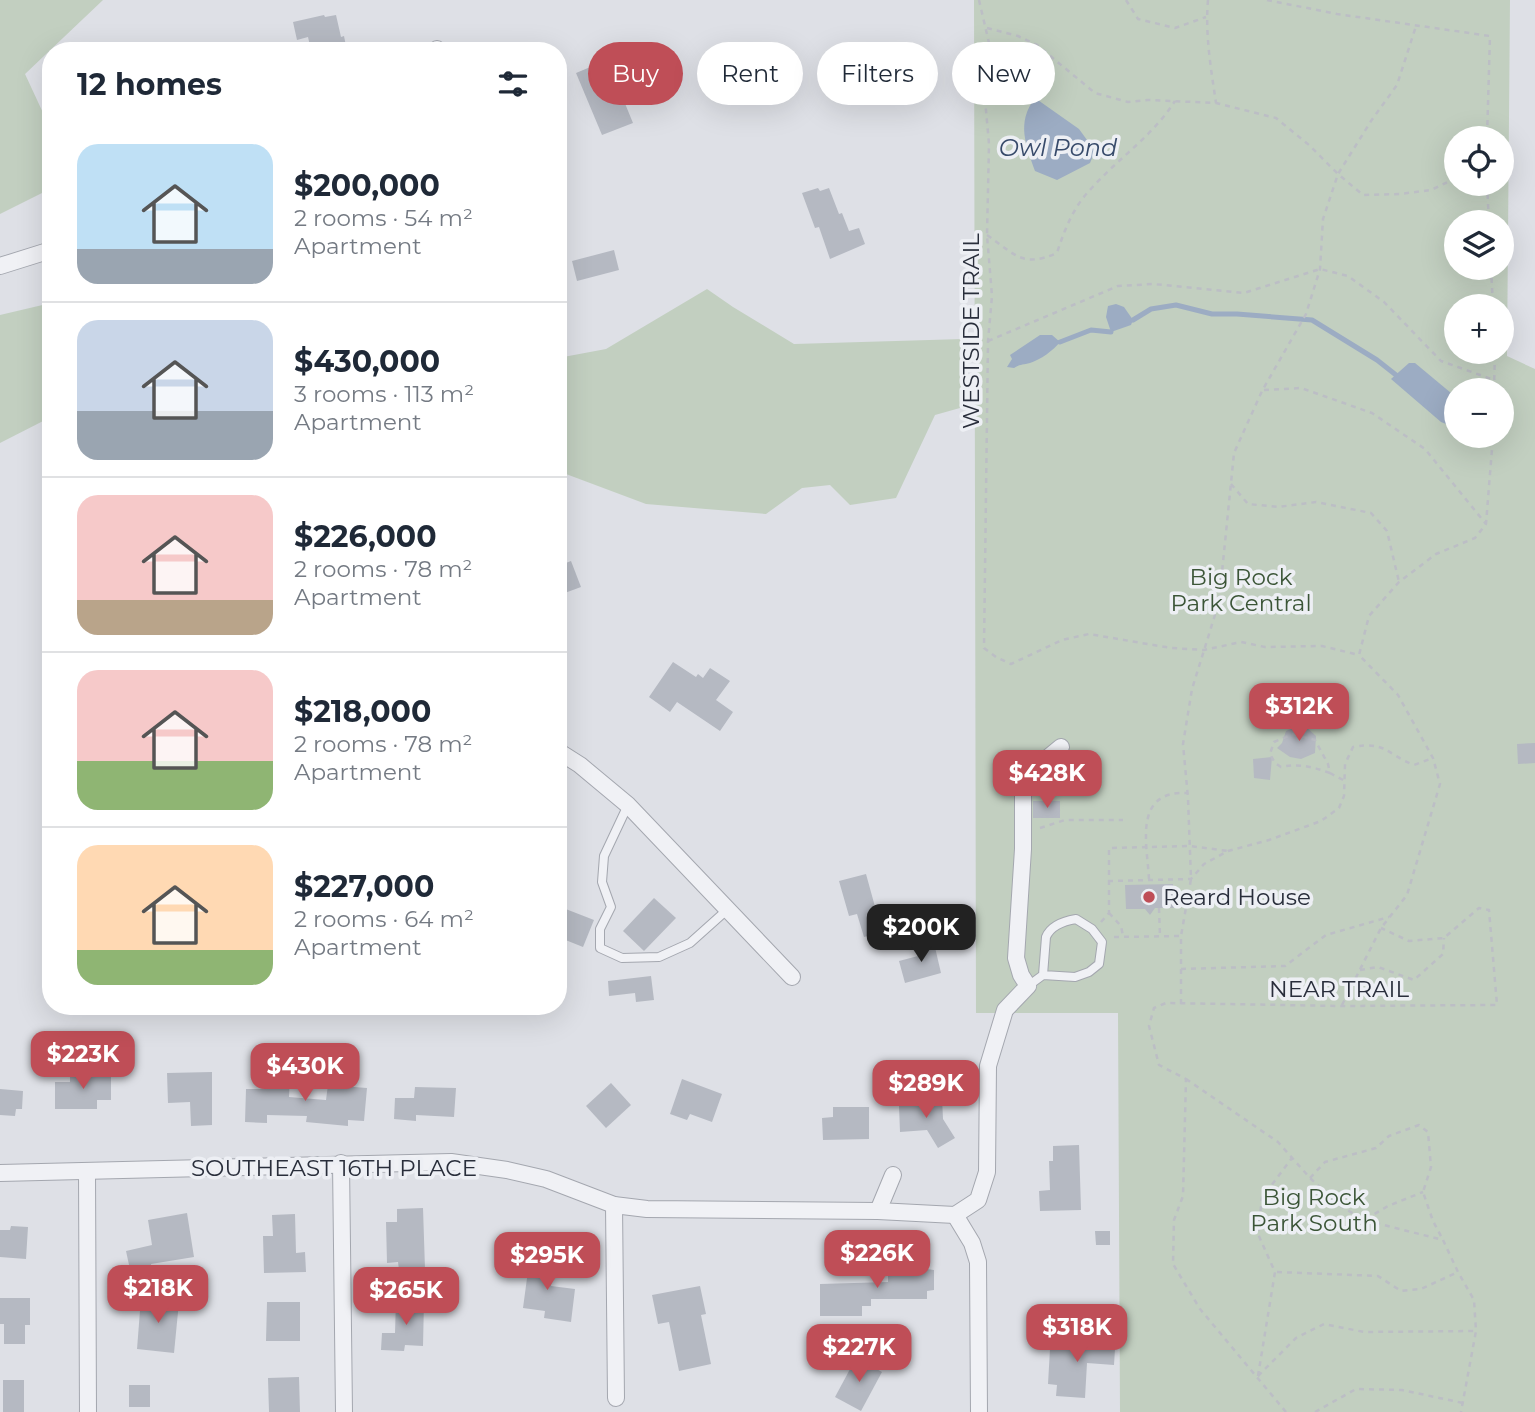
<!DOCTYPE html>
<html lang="en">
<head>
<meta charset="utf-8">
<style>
	:root { --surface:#fff; --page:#f2f2f3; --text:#1f2937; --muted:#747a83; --line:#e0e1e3; --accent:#bf4e57 }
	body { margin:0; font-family:Montserrat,sans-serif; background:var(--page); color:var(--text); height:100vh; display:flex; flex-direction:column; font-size:26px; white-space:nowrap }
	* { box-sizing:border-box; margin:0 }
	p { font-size:23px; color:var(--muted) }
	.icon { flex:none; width:38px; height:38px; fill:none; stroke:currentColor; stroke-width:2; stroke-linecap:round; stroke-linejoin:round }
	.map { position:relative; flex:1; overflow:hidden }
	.details { position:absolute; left:42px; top:42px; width:525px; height:973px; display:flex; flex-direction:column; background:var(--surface); border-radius:28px; box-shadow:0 7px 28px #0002 }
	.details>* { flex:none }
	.top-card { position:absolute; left:588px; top:42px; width:665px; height:63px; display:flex; gap:14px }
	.buttons { position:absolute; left:1444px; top:126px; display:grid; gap:14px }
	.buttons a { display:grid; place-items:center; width:70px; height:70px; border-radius:50%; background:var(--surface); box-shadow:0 7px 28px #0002; font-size:35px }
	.price { position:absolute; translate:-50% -60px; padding:0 16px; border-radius:14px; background:var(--accent); color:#fff; font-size:23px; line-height:46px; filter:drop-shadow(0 2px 4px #0008) }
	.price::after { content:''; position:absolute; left:50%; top:42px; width:21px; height:16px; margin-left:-10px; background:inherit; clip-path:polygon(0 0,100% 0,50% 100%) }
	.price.selected { background:#222; color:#fff }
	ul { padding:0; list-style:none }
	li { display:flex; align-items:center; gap:21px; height:175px; padding:0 35px }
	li+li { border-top:2px solid var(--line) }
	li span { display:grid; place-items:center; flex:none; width:196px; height:140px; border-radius:21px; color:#555 }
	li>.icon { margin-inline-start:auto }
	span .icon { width:84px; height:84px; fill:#fffc; stroke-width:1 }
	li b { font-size:30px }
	h2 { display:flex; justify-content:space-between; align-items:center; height:84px; padding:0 35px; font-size:30px }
	.tag { padding:0 24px; border-radius:32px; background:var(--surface); box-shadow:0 7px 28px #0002; font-size:24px; line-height:63px }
	.tag.selected { background:var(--accent); color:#fff }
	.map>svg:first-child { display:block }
	.green { fill:#c2cfc0; fill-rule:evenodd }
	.water { fill:#9cacc3 }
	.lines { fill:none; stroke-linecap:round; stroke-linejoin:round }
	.stream { stroke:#9cacc3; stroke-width:5 }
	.building { fill:#b5b9c2 }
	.service-casing { stroke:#a4a7af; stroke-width:10 }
	.minor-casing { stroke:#a4a7af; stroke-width:18 }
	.path { stroke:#bcbec5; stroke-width:2.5; stroke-dasharray:5 5; stroke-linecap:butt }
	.service { stroke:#f0f1f5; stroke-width:8 }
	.minor { stroke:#f0f1f5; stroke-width:16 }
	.poi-dot { fill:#bf4e57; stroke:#edeff4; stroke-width:2.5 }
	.labels { text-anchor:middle; stroke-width:7; stroke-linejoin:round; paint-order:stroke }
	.street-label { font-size:23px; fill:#292e3b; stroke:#edeff4 }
	.park-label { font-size:23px; fill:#3b5537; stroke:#edeff4 }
	.poi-label { font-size:23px; fill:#292e3b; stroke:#edeff4; text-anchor:start }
	.water-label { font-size:24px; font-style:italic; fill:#374a6a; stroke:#edeff4 }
</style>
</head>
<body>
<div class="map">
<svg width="1535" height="1412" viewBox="0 0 1535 1412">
	<rect width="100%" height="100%" fill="#dee0e6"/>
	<g class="green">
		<path d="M0,0H103L25,74L51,130V182L44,192L0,214Z"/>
		<path d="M974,0H1510L1507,356L1535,369V1412H1120L1118,1013H976ZM1456,138H1502V184H1456ZM1456,222H1502V268H1456ZM1456,306H1502V352H1456ZM1456,390H1502V436H1456Z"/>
		<path d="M707,289L733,307L794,344L963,339L967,406L935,415L896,498L850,505L830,485L802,488L766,514L646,504L558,471V358L606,349Z"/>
		<path d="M51,303V417L0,443V315Z"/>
	</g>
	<g class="water">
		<path d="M1035,98L1079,129L1095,151L1090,163L1057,180L1035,171C1026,145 1016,123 1035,98Z"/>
		<path d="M1116,304L1124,307L1133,320L1131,325L1111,332L1106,317L1108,306Z"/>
		<path d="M1040,335H1052L1060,342C1054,350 1040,360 1030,363C1023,365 1020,364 1014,368L1007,367L1012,359L1010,355Z"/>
		<path d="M1409,363H1415L1451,393L1456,401V428L1441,422L1391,379Z"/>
	</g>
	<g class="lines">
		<g class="stream">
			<path d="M1133,320L1151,309L1176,305L1212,314H1237L1312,320L1377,360L1396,375"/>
			<path d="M1060,342L1091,330L1111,332"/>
		</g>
	</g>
	<g class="building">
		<path d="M324,15L325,17L336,15L341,37L344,36L347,51H306V47L310,46L308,37L297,40L293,22Z"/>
		<path d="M642,51L650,71L617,84L633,123L602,135L576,73L612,58L613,62Z"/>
		<path d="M818,188L820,191L829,188L839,214L842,213L849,231L859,228L865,244L830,259L819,227L815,228L802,193Z"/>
		<path d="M614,250L619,270L577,281L572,261Z"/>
		<path d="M571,561L581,587L562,594L558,584V566Z"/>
		<path d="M673,662L696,677L698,674L703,678L710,668L730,681L716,700L733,712L720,731L677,702L670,712L649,697Z"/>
		<path d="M1295,727H1306L1316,736L1315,753L1301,759L1290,757L1277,748L1282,743L1286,731Z"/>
		<path d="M1535,743V763L1518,764L1517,744Z"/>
		<path d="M1272,757L1270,780L1254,778L1253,759Z"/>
		<rect x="1033" y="801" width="27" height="17"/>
		<path d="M866,874L882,932L864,937L857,914L849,916L839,881Z"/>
		<path d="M1173,884L1174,908H1155L1150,915L1145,909H1126L1125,885Z"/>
		<path d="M654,898L676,918L644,951L623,931Z"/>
		<path d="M558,906L594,920L583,947L558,937Z"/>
		<path d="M934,943L941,973L905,983L899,961L918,956L916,948Z"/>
		<path d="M651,976L654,1000L636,1002L635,993L609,996L608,981Z"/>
		<path d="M212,1072V1125L191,1126L190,1102L168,1103L167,1073Z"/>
		<path d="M266,1072L290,1073L289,1097L326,1100L328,1085L367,1088L364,1121L348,1120V1126L306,1122L307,1116L267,1115V1123L245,1122L246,1089H266Z"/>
		<path d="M70,1074H111V1100H97V1109H55V1082H70Z"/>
		<path d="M682,1079L722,1094L712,1122L690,1114L687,1120L670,1114Z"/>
		<path d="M611,1083L631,1105L606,1128L586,1106Z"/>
		<path d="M415,1087L456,1088L454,1117L416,1115V1121L394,1119L395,1098H414Z"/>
		<path d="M0,1089L23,1091L22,1109H16L15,1116L0,1115Z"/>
		<path d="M942,1098L943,1119L955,1138L938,1148L927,1130L900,1132L899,1106L907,1105V1101Z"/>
		<path d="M833,1107H869V1139L823,1140L822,1118L833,1117Z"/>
		<path d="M1079,1145L1081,1210L1040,1211L1039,1191L1050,1190L1049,1161H1053V1146Z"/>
		<path d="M423,1208L425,1269L399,1270L398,1262L387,1263L386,1222H397V1209Z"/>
		<path d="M187,1213L194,1257L151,1264L152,1270L131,1274L126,1251L152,1245L148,1220Z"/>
		<path d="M295,1214L296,1253L305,1252L306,1272L264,1273L263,1236H273L272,1215Z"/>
		<path d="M11,1226L28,1227L26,1259L0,1257V1230H10Z"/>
		<path d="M1095,1231H1110V1245H1096Z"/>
		<path d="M530,1256L554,1259L551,1286L575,1289L571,1322L544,1318L545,1311L523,1308Z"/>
		<path d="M888,1258H910V1264H919V1268L934,1270V1290L927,1291V1299H871V1306H862V1316H820V1284L888,1282Z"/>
		<path d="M700,1286L706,1314L701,1315L711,1364L679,1371L669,1322L658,1324L652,1295Z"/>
		<path d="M0,1298H30V1325H25V1344H4V1324H0Z"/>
		<path d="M141,1298L179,1302L174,1353L137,1349Z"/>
		<path d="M396,1300L424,1301L423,1346L405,1345L404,1351L381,1350L382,1333H395Z"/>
		<path d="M267,1302H300V1341H266Z"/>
		<path d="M1061,1336L1109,1340L1108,1349H1115L1114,1365L1087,1363L1085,1398L1056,1396L1057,1385L1048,1384L1050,1349H1060Z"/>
		<path d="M856,1358L882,1372L861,1411L835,1397Z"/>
		<path d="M299,1377L300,1412H269L268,1378Z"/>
		<rect x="3" y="1380" width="21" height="32"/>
		<rect x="129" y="1385" width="21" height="22"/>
	</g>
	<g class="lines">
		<g class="service-casing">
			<g id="service">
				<path d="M628,805L604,856L602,882L611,907L600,929V948L622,958L659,957L690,943L728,909"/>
				<path d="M1028,986L1043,975L1075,977L1089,972L1099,964L1102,942L1092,929L1076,919C1064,921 1051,925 1046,937L1043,975"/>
			</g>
		</g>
		<g class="minor-casing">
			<g id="minor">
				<path d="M437,49V51"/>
				<path d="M0,266L51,250"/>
				<path d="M558,751L580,765L628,805L792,977"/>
				<path d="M341,1163L344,1412"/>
				<path d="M87,1171L88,1412"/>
				<path d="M0,1173L451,1162L507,1170L546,1179L614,1205L647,1209L878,1211L955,1215"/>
				<path d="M614,1205L616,1398"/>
				<path d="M878,1211L893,1175"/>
				<path d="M979,1412L978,1262L972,1243L955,1215L978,1200L987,1172L988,1066L1005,1010L1028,986L1021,975L1016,958L1023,849V786L1044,761L1061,747"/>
			</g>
		</g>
		<g class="path">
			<path d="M979,0L989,43L984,88L989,144L987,235L992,296L988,341L984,648L996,657L1011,664L1062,640L1089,634L1171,648L1204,650L1241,642L1265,647L1322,646L1359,655"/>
			<path d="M1126,0L1138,19L1175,28L1206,17"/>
			<path d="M1208,0C1205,35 1211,69 1216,103"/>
			<path d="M1267,0L1337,14L1490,36L1487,138"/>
			<path d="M987,28L1018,36L1037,45L1095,93L1128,102L1148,100L1216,103L1276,118L1309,145L1338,174L1363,195L1400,194L1431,190L1456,178"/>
			<path d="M1487,184L1489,222"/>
			<path d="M987,235C1016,255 1022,268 1057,253C1064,231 1073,208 1089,191C1117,159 1152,137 1175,101"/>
			<path d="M1491,268L1493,306"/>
			<path d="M988,341L1118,286L1153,284L1244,293L1320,269L1348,276L1384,302L1441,361L1494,380"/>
			<path d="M1264,390L1301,388L1372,413L1425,449L1486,524"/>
			<path d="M1494,390L1495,352"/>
			<path d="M1231,484L1248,504L1278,507L1316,502L1371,513L1387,531L1399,582"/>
			<path d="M1330,773C1313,767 1299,763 1281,767L1275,763L1270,754L1274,742L1293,734L1315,740L1328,764L1330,773L1345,781"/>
			<path d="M1040,828L1065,820H1123"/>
			<path d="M1149,879C1147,843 1133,790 1188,793"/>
			<path d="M1108,881L1191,879L1204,864L1228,851L1269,840L1321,821L1339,808L1344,796L1345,764L1353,747C1386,741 1386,754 1414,765L1433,758"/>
			<path d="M1159,908L1160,936"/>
			<path d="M1109,913L1121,926L1123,936"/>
			<path d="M1101,922L1109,913V848L1190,846L1228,851"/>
			<path d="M1114,937L1181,936"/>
			<path d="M1181,969L1285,966L1326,935L1389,917"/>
			<path d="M1360,970L1378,967L1414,980L1443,954L1444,938"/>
			<path d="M1181,1004V936L1191,879L1188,798L1183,744L1192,689L1219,602L1234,453L1262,391L1306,314L1320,269L1323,219L1338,174L1371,121L1397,85L1416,26"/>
			<path d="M1342,1005L1381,928L1407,895L1440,784L1433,758L1398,695L1359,655L1369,616L1399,582L1436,554L1475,538L1486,524L1493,436"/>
			<path d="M1186,1079L1278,1142L1310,1178L1339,1205L1364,1220L1443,1240L1458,1272L1474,1300L1476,1331L1461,1412"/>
			<path d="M1310,1178L1325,1162L1376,1148L1389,1136L1419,1125L1428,1132L1431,1167L1423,1192L1433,1221L1443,1240"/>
			<path d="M1366,1219L1388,1206L1423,1192"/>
			<path d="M1277,1272L1378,1276L1401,1291L1421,1289L1458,1272"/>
			<path d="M1258,1376L1296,1338L1324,1324L1364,1332L1476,1331"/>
			<path d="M1258,1376L1275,1272L1258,1234L1262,1198L1292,1158"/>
			<path d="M1286,1412L1200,1309L1173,1264L1174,1220L1183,1196L1186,1079L1159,1065L1149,1026L1154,1008L1166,1003L1341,1006L1497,1005L1489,910L1479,908L1444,938L1409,941L1381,928"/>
			<path d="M1315,1412L1356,1389L1402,1390L1463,1403"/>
		</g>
		<use href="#service" class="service"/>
		<use href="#minor" class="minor"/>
	</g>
	<circle class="poi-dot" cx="1149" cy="897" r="7"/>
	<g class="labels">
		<g class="street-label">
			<text transform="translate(971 331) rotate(-90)" y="8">WESTSIDE TRAIL</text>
			<text x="1339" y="997">NEAR TRAIL</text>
			<text x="334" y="1176">SOUTHEAST 16TH PLACE</text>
		</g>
		<g class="park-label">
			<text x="1241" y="585">Big Rock<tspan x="1241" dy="26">Park Central</tspan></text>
			<text x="1314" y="1205">Big Rock<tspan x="1314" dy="26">Park South</tspan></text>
		</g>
		<g class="poi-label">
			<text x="1163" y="905">Reard House</text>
		</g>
		<g class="water-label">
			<text x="1058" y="156">Owl Pond</text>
		</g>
	</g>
</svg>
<div class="buttons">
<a><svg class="icon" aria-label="locate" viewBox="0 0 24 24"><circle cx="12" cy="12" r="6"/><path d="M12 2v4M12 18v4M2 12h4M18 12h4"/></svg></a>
<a><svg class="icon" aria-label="layers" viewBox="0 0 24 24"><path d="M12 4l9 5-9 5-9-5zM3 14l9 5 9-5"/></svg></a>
<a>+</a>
<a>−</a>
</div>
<b class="price" style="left:1299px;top:743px">$312K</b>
<b class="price" style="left:1047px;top:810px">$428K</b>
<b class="price selected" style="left:921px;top:964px">$200K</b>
<b class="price" style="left:83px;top:1091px">$223K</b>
<b class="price" style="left:305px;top:1103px">$430K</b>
<b class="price" style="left:926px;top:1120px">$289K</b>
<b class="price" style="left:877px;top:1290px">$226K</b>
<b class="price" style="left:547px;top:1292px">$295K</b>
<b class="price" style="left:158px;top:1325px">$218K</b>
<b class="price" style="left:406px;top:1327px">$265K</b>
<b class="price" style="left:1077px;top:1364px">$318K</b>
<b class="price" style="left:859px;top:1384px">$227K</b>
<div class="top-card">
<a class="tag selected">Buy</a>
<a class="tag">Rent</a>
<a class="tag">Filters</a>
<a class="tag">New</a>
</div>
<section class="details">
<h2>12 homes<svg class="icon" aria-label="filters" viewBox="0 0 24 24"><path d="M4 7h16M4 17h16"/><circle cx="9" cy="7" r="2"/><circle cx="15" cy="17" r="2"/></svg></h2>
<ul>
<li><span style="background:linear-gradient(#bfe0f5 75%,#9aa5b1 0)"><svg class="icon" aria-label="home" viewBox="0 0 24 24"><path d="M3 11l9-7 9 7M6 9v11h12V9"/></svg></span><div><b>$200,000</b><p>2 rooms · 54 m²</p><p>Apartment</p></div></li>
<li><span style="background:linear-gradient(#c9d6e8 65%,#9aa5b1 0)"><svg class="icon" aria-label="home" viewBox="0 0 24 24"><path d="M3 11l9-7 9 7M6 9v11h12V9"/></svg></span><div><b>$430,000</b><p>3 rooms · 113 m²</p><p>Apartment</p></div></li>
<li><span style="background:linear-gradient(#f6c9c9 75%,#b9a48a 0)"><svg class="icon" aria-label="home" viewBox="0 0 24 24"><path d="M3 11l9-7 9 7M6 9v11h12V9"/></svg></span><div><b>$226,000</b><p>2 rooms · 78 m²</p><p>Apartment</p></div></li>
<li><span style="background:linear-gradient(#f6c9c9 65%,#8fb573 0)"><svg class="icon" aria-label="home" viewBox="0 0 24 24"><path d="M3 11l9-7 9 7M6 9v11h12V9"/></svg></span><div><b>$218,000</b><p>2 rooms · 78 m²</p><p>Apartment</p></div></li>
<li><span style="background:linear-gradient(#ffd9b3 75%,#8fb573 0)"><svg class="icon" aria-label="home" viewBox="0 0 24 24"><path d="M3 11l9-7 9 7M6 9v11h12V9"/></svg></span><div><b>$227,000</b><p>2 rooms · 64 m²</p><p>Apartment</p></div></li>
</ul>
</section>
</div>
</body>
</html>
